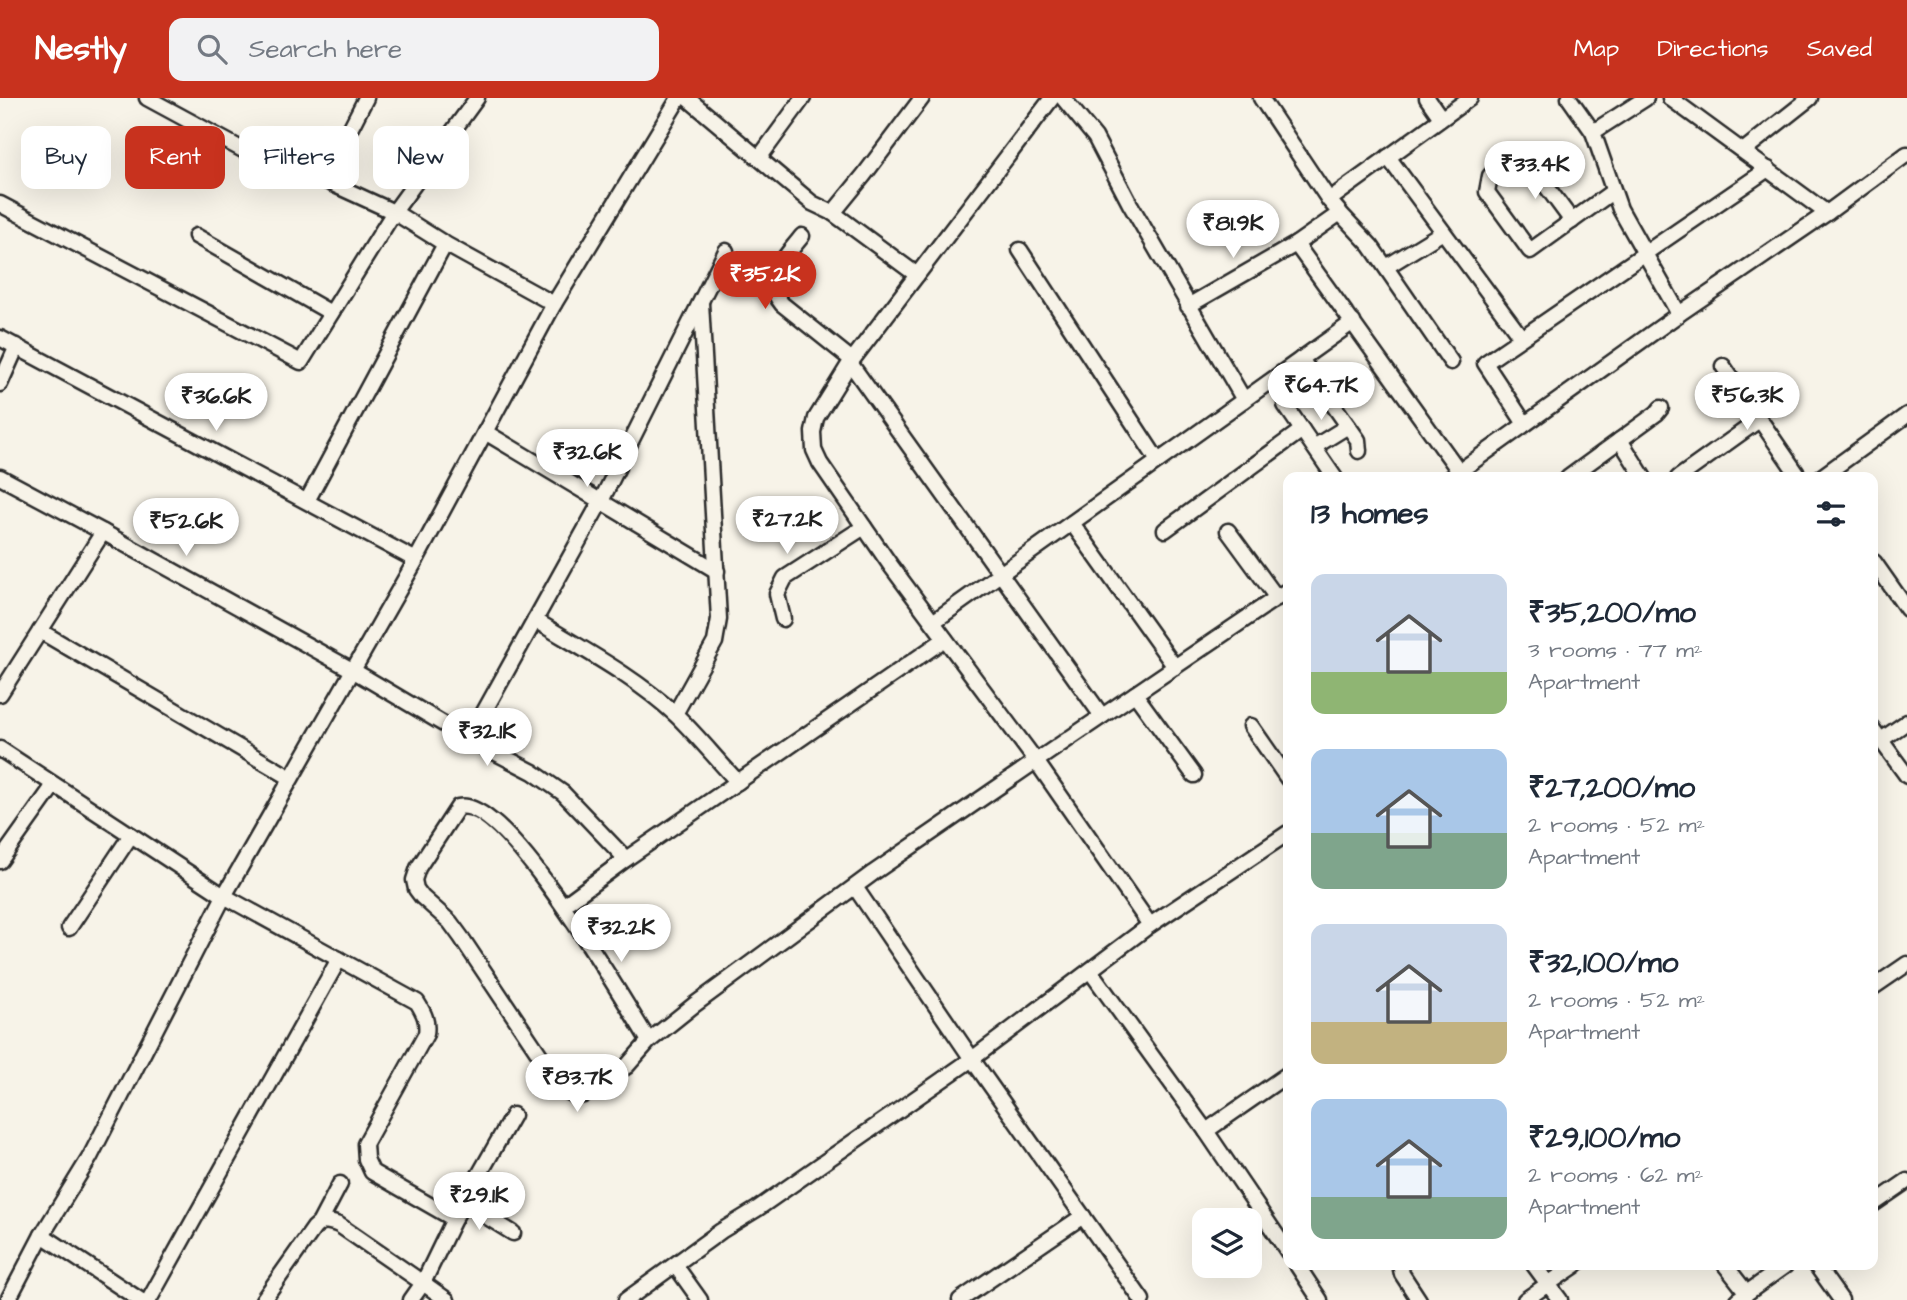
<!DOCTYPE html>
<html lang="en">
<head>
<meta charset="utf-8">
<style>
	:root { --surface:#fff; --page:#f2f2f3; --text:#1f2937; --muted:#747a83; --accent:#c8321e }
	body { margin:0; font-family:"Architects Daughter",sans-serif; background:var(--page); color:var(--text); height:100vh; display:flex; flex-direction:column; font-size:26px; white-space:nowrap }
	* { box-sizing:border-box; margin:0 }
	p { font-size:23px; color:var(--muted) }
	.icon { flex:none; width:38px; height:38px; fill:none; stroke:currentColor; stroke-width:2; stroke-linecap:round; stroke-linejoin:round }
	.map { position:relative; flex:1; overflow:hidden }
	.details { position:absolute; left:1283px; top:374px; width:595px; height:798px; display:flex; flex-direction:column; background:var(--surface); border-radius:14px; box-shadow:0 7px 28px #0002 }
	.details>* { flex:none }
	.hud { position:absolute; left:21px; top:28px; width:665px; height:63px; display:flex; gap:14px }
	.controls { position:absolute; left:1192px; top:1110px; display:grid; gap:14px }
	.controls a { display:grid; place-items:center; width:70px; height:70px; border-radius:14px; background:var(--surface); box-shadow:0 7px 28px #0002; font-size:35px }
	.price { position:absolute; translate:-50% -60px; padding:0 16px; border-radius:24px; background:#fff; color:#222; font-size:23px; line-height:46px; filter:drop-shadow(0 2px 4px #0008) }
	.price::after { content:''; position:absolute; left:50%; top:42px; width:21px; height:16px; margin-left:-10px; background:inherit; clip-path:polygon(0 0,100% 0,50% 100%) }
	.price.active { background:var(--accent); color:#fff }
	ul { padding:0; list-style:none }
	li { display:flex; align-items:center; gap:21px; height:175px; padding:0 28px }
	li span { display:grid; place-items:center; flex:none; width:196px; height:140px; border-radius:14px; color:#555 }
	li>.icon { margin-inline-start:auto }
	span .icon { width:84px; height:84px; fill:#fffc; stroke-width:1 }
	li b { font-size:30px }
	h2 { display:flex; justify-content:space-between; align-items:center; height:84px; padding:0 28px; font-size:30px }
	.chip { padding:0 24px; border-radius:14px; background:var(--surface); box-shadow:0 7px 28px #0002; font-size:24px; line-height:63px }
	.chip.active { background:var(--accent); color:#fff }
	header { display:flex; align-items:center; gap:42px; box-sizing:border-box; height:98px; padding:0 35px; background:var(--accent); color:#fff }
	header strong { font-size:33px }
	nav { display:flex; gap:38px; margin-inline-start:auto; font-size:24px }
	.search { width:490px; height:63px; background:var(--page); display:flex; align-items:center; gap:18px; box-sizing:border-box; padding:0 24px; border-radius:14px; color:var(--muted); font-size:26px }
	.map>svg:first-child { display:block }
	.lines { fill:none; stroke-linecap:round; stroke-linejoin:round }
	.street-casing { stroke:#2b2b2b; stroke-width:19 }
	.street { stroke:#f7f3e8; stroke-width:14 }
</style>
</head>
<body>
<header>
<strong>Nestly</strong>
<div class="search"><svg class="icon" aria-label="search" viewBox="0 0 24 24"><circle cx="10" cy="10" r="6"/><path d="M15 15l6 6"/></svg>Search here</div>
<nav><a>Map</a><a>Directions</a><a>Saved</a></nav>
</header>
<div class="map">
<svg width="1907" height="1202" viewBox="0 0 1907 1202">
	<rect width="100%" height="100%" fill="#f7f3e8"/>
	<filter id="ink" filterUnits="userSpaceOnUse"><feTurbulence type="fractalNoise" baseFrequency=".0143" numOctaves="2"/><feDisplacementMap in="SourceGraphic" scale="14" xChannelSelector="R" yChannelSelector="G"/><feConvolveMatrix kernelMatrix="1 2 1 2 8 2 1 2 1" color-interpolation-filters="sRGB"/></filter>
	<g filter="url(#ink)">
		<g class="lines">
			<g class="street-casing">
				<g id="street">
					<path d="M147,0L243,52L313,77L394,114L477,0"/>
					<path d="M687,0L812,105L833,115L864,77L922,0"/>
					<path d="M1052,0L850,265L816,320L813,334L814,352L820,365L891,468L1036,663L1288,492"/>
					<path d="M1063,0L1095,39L1130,106L1244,302"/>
					<path d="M1261,0L1329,102L1470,0"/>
					<path d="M1427,0L1441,20"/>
					<path d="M1569,0L1593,34"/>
					<path d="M1646,0L1593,34L1620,111L1679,216"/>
					<path d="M1670,0L1827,115"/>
					<path d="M1743,53L1810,0"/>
					<path d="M1388,59L1521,239"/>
					<path d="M759,60L803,0"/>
					<path d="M1527,62L1572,123"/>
					<path d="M1501,65L1490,78L1487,94L1530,153L1612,94"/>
					<path d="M324,82L366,0"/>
					<path d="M1329,102L1340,115L1296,146L1459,373"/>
					<path d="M0,106L301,264L394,114L445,146L554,206"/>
					<path d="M833,115L917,177"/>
					<path d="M1340,115L1371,148L1451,264"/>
					<path d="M196,138L331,215"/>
					<path d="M802,138C786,159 760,180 782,206L852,262"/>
					<path d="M1020,152L1158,363"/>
					<path d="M1386,169L1443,134"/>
					<path d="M1188,208L1296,146"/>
					<path d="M0,240L416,462"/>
					<path d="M1301,261L1358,342L1359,353"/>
					<path d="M850,265L1102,618"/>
					<path d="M1723,268L1800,380"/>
					<path d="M0,286L17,248"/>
					<path d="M1285,307L1335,380"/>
					<path d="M1525,326L1485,265L1768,71"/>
					<path d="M485,334L717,473"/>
					<path d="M1620,342L1644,380"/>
					<path d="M1314,349L1348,328"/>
					<path d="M0,379L103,434L354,573L469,641L533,674L563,695L626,761"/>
					<path d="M1450,380L1679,216L1827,115L1907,56"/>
					<path d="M1568,380L1657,315L1661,310"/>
					<path d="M1678,380L1759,322"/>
					<path d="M1820,380L1907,317"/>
					<path d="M307,403L445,146"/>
					<path d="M1072,425L1175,569"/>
					<path d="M1165,432L1302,332"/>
					<path d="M1228,433L1277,500"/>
					<path d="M1874,464L1907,511"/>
					<path d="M783,521L777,496L785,480L864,429"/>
					<path d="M535,522C582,551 634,578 675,616C697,637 717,662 738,684"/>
					<path d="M933,524L1353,224"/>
					<path d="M40,533L291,680"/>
					<path d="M0,596L103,434"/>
					<path d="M1135,596L1194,677"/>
					<path d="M675,616L715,544L719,521L701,205"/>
					<path d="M1251,628L1288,681"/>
					<path d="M1872,630L1907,678"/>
					<path d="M469,641L601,403L726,153"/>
					<path d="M1881,642L1907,624"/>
					<path d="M0,651L224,798L417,904C424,915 428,923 426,936L365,1046L366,1061L372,1074L454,1121"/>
					<path d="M0,763L54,687"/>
					<path d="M564,807L626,761L945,541"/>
					<path d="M69,830L131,737"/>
					<path d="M1091,874L1206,1033L1288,1154"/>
					<path d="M1872,890L1907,866"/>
					<path d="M649,943C624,904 506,696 458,709L418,770L414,782L416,791L422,799L450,824L461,839L562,990L576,998L583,997L627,968L649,943L694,907L873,775L1036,663L1150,827"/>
					<path d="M1206,1033L1288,976"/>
					<path d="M463,1104L513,1135"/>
					<path d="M1872,1107L1907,1083"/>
					<path d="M320,1124L340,1086"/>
					<path d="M42,1137L140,1202"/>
					<path d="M675,1167L700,1202"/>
					<path d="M1297,1167L1320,1202"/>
					<path d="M1400,1167L1402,1176L1419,1202"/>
					<path d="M1534,1167L1548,1186L1576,1167"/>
					<path d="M1725,1167L1747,1195"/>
					<path d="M1816,1167L1841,1202"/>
					<path d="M8,1202L42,1137L90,1059L224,798L416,462L554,206L679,0"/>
					<path d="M149,1202L339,861"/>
					<path d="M263,1202L314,1130C323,1121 328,1123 339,1127L423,1185L411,1202"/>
					<path d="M447,1202L423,1185L454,1121L513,1017"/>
					<path d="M626,1202L721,1133L757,1111L972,961L855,789"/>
					<path d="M960,1202L1083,1118"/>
					<path d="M1142,1202L972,961L1150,827L1288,735"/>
					<path d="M1525,1202L1548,1186L1560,1202"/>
					<path d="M1737,1202L1786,1167"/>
				</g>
			</g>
			<use href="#street" class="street"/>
		</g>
	</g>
</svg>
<div class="controls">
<a><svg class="icon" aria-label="layers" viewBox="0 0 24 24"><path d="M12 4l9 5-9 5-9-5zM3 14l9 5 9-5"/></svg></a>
</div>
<b class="price" style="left:1535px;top:103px">₹33.4K</b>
<b class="price" style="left:1233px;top:162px">₹81.9K</b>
<b class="price active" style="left:765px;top:213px">₹35.2K</b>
<b class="price" style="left:1321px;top:324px">₹64.7K</b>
<b class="price" style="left:1747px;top:334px">₹56.3K</b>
<b class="price" style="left:216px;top:335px">₹36.6K</b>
<b class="price" style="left:587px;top:391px">₹32.6K</b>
<b class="price" style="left:787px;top:458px">₹27.2K</b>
<b class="price" style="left:186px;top:460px">₹52.6K</b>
<b class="price" style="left:487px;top:670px">₹32.1K</b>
<b class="price" style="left:621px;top:866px">₹32.2K</b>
<b class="price" style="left:577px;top:1016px">₹83.7K</b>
<b class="price" style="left:479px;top:1134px">₹29.1K</b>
<div class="hud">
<a class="chip">Buy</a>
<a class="chip active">Rent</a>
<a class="chip">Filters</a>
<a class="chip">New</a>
</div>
<section class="details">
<h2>13 homes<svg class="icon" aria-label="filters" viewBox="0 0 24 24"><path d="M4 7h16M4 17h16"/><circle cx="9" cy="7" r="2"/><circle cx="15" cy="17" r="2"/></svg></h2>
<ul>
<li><span style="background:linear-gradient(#c9d6e8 70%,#8fb573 0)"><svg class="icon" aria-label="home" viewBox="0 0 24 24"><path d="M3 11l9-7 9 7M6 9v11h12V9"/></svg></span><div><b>₹35,200/mo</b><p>3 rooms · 77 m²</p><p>Apartment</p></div></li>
<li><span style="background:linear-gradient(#a9c7e8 60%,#7fa58c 0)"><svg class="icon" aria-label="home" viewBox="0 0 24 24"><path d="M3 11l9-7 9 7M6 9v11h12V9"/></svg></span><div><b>₹27,200/mo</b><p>2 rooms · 52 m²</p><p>Apartment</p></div></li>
<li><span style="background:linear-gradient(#c9d6e8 70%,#c2b280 0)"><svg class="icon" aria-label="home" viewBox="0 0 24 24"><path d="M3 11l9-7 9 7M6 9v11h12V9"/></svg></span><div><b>₹32,100/mo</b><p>2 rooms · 52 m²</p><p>Apartment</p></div></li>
<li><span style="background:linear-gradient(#a9c7e8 70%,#7fa58c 0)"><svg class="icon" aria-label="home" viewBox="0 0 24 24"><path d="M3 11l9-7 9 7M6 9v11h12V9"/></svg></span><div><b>₹29,100/mo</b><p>2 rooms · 62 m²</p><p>Apartment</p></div></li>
</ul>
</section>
</div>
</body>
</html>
